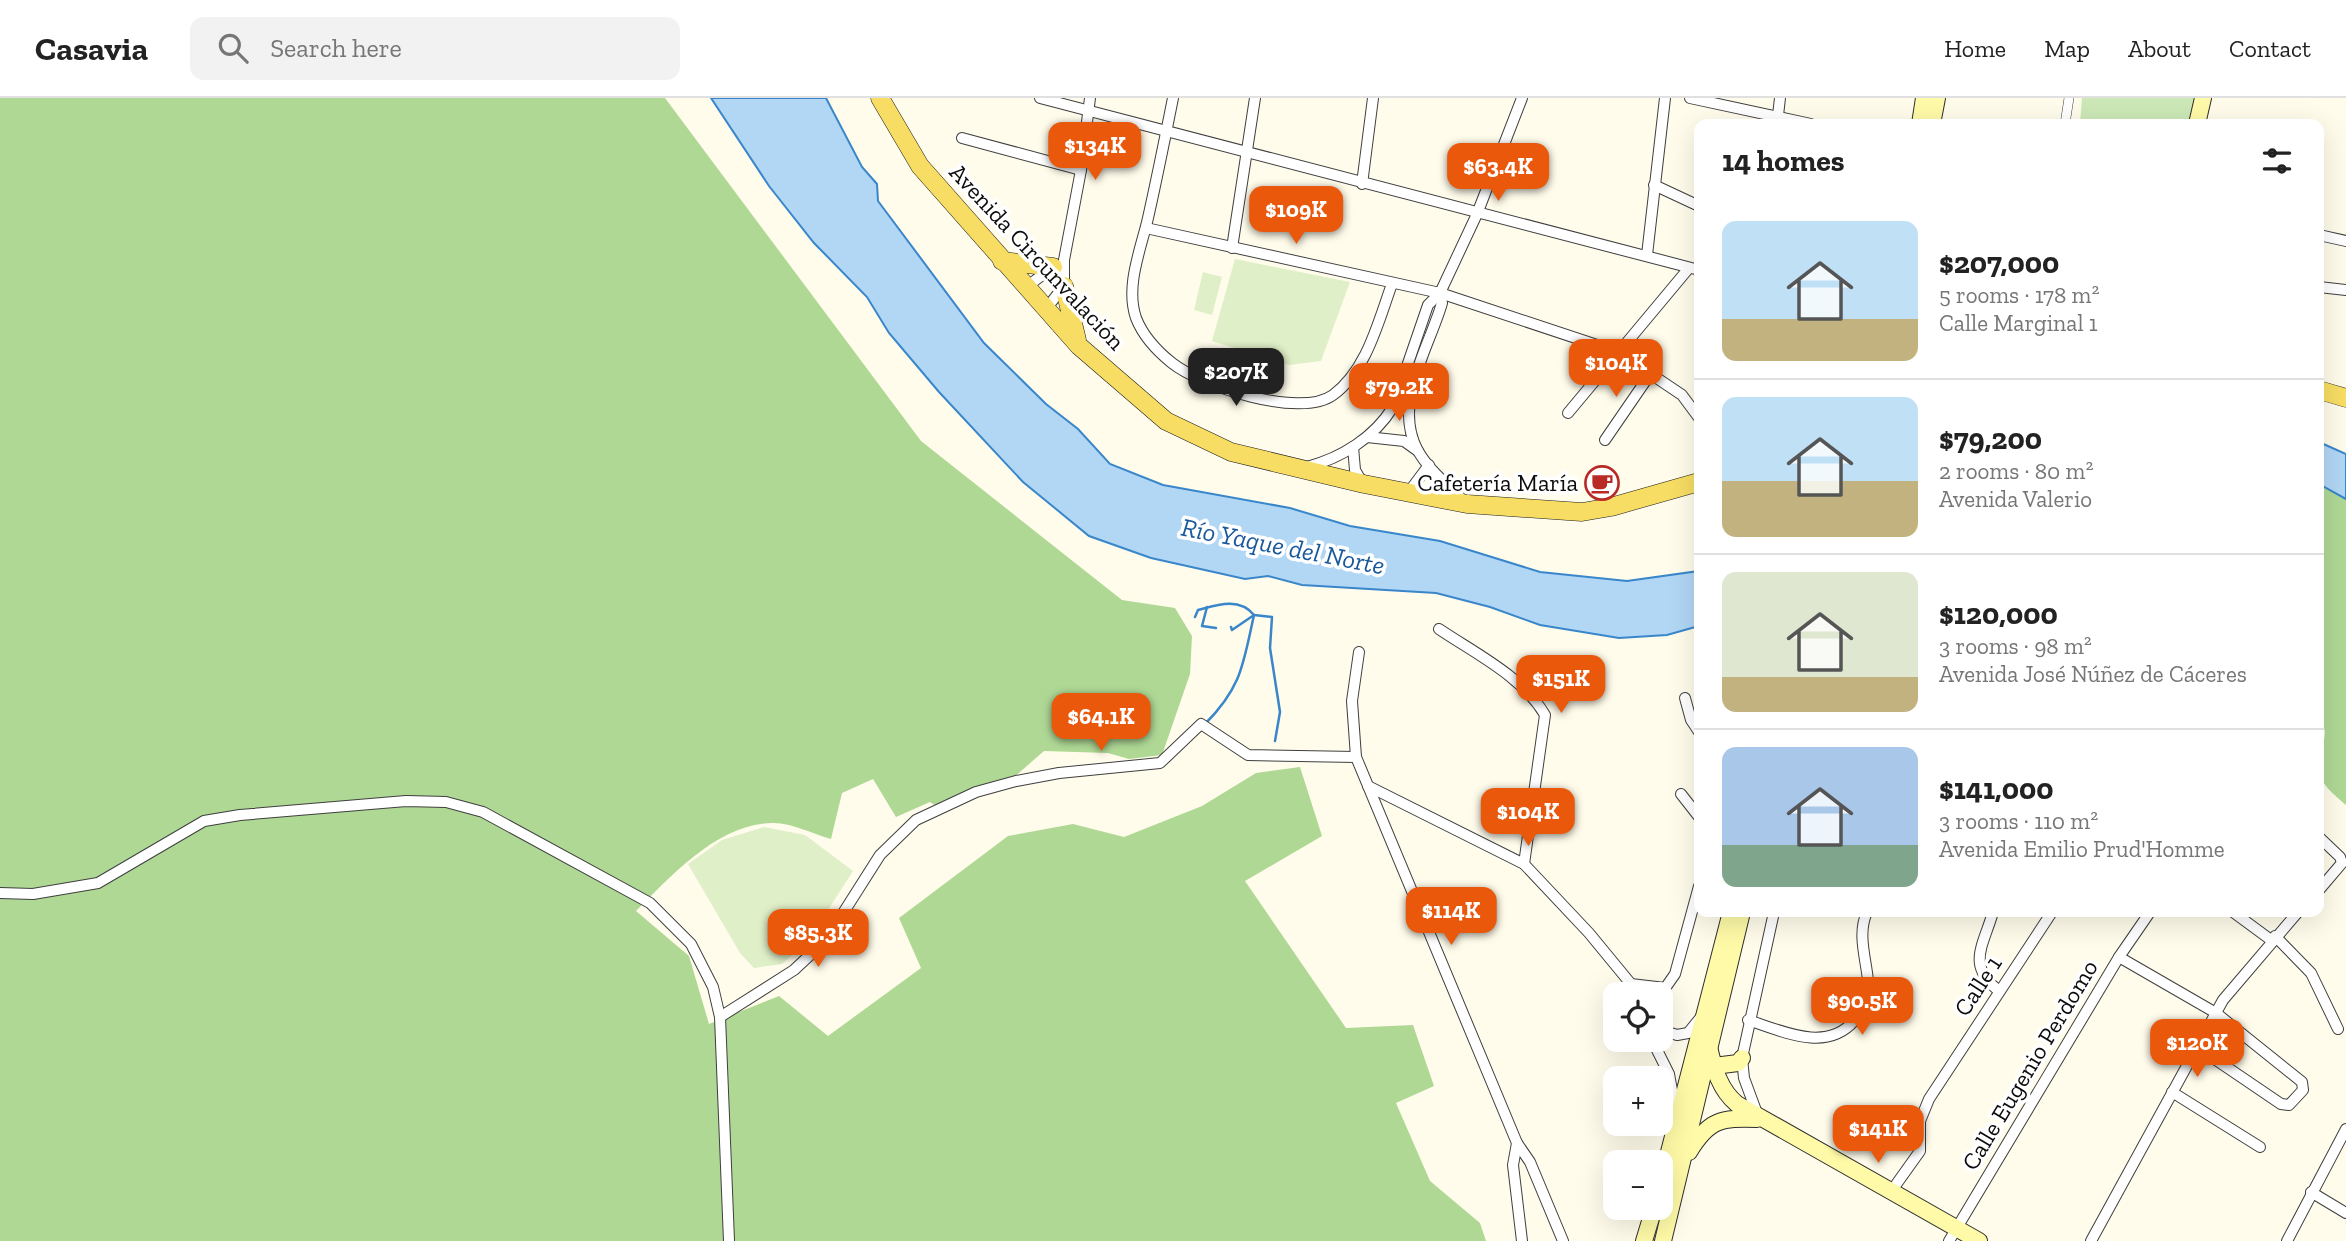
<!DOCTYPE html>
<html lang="en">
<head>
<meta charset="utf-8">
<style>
	:root { --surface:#fff; --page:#f2f2f2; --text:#222; --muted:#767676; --line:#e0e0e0; --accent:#ea580c }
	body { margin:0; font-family:"Zilla Slab",serif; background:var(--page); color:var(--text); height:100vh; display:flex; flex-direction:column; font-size:26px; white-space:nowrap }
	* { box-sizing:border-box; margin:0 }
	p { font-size:23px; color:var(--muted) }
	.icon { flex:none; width:38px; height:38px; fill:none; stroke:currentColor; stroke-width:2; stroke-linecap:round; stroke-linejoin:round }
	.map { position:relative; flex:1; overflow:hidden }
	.details { position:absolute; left:1694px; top:21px; width:630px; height:798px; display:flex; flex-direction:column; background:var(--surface); border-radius:14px; box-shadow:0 7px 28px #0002 }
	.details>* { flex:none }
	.tools { position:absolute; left:1603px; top:884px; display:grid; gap:14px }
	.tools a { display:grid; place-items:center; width:70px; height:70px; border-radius:14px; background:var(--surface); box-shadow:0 7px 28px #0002; font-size:35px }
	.price { position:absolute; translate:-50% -60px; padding:0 16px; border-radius:14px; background:var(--accent); color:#fff; font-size:23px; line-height:46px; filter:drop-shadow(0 2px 4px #0008) }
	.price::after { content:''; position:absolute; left:50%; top:42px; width:21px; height:16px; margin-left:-10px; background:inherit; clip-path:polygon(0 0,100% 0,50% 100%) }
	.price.selected { background:#222; color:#fff }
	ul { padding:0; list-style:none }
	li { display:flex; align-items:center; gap:21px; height:175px; padding:0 28px }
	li+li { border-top:2px solid var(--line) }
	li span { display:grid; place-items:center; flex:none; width:196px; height:140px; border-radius:14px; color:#555 }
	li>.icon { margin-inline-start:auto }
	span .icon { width:84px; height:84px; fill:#fffc; stroke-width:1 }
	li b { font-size:30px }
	h2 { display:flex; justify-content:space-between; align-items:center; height:84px; padding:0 28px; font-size:30px }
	header { display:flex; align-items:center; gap:42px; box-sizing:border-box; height:98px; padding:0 35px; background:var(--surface); border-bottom:2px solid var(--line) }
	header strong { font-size:33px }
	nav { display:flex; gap:38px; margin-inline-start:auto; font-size:24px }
	.search { width:490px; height:63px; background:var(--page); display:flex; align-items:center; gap:18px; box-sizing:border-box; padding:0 24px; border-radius:14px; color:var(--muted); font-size:26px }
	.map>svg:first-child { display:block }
	.green { fill:#cce8b6 }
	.forest { fill:#afd895 }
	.pitch { fill:#dfefc7 }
	.water { fill:#b1d7f5; stroke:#3986cb; stroke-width:2 }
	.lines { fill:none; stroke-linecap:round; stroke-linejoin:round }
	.stream { stroke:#3986cb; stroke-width:2.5 }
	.pedestrian-casing { stroke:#3f3f3f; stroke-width:10 }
	.minor-casing { stroke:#3f3f3f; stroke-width:12 }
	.secondary-casing { stroke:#2e2e2e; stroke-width:18 }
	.primary-casing { stroke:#1d1d1d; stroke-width:19 }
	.pedestrian { stroke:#fff; stroke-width:9 }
	.minor { stroke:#fff; stroke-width:10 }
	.secondary { stroke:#fefaa7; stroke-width:16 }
	.primary { stroke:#f7dd63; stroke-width:18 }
	.labels { text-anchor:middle; stroke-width:7; stroke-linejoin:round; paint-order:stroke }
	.street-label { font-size:24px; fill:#0c0c0c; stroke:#fff }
	.poi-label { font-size:24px; fill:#0c0c0c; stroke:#fff; text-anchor:end }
	.water-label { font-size:26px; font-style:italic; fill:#18589b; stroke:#fff }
</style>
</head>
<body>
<header>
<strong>Casavia</strong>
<div class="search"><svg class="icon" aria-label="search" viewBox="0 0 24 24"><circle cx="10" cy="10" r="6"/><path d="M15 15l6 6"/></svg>Search here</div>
<nav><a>Home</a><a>Map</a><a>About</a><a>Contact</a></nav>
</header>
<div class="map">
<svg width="2346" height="1143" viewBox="0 0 2346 1143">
	<rect width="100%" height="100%" fill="#fffceb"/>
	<path class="green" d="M2082,0H2198L2193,26H2080Z"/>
	<g class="forest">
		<path d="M0,0H665L921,343L1122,502L1175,510L1192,538L1190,576L1162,657L1129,661L1108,655L1044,653L1013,680L936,708L930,704L896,719L873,681L842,695L831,741C814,736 791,725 774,725C719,724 671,778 636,813L689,858L709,926L779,898L828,938L921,870L899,820L1008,738L1073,726L1124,739L1202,708L1256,675L1300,669L1322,738L1245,783L1346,930L1413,927L1434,988L1396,1005L1430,1083L1480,1125L1486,1143H0Z"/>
		<path d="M2319,386L2346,401V707C2337,699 2324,689 2320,678C2312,657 2335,637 2319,621Z"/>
	</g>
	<g class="pitch">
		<path d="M1235,161L1350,184L1321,263L1289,267L1212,243Z"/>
		<path d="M1203,174L1222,179L1212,217L1194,212Z"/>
		<path d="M764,729L805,737L853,773L808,843L782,866L754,870L740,855L688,766L722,742Z"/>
	</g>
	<g class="water">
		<path d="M711,0H826L862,69L877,86L878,103L984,245L1046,306L1078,331L1110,366L1163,387L1290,410L1350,428L1440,443L1540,474L1627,483L1699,473V528L1667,537L1619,540L1540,527L1490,509L1436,495L1302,487L1268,478L1245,481L1151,460L1089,438L1023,384L939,294L889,235L867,199L814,145L769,88Z"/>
		<path d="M2319,344L2346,356V401L2319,386Z"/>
	</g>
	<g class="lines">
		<g class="stream">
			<path d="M1207,509L1202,528L1216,530"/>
			<path d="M1195,519L1198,512C1217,507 1239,499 1254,517L1272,519L1270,550L1280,614L1275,643"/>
			<path d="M1231,529L1232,532L1254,517"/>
			<path d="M1205,626C1242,589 1243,566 1254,517"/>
		</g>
		<g class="pedestrian-casing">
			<path id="pedestrian" d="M2065,26L2069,0"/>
		</g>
		<g class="minor-casing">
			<g id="minor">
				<path d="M1040,0L1699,172"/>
				<path d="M1173,0C1165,40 1157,80 1148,120C1141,151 1125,188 1136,220C1143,238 1157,253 1172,265C1201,288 1300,321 1333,297C1367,272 1378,224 1392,186"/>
				<path d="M1690,0L1811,26"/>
				<path d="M1777,26L1780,0"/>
				<path d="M962,40L1081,72"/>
				<path d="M1362,86L1373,0"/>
				<path d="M1654,87L1699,108"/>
				<path d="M1146,130L1440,195L1618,254L1682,297L1699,320"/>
				<path d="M2319,137L2346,143"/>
				<path d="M1232,150L1255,0"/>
				<path d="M1647,157L1665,0"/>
				<path d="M2319,189L2346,192"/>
				<path d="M1025,190L1053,169"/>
				<path d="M1440,195L1442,205C1429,250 1393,304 1417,351C1428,372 1449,388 1465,404"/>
				<path d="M1046,211L1064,188V162L1081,72L1090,0"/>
				<path d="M1568,315L1689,170"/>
				<path d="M1367,339L1404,343L1418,353"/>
				<path d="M1605,342L1651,275"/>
				<path d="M1353,349L1355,372L1363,386"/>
				<path d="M1307,369C1341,360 1374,340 1393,309L1428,207L1440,195L1477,116L1522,0"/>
				<path d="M1408,395L1429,367"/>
				<path d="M1439,531C1476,556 1522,578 1545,617L1524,766"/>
				<path d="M1359,554L1352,603L1356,659L1517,1045L1513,1067L1522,1143"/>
				<path d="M1685,600L1691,622L1699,634"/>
				<path d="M1368,688L1524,766L1589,835L1631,886L1633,896"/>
				<path d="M1681,696L1699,719"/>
				<path d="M2319,739L2340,759L2342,765L2319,792"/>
				<path d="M0,795L33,796L98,785L204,723L240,717L406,703L446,704L483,714L650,805L691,846L713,889L720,919L729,1143"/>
				<path d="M1993,814C1983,849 1966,867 1999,893"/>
				<path d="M2233,814L2271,842"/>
				<path d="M2275,838L2311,875L2338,931"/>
				<path d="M2119,859L2216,915L2302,984L2303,992L2289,1007L2281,1006L2197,949"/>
				<path d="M1631,886L1665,890"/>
				<path d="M1661,896L1675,876L1699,788"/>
				<path d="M720,919L794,872L826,842L880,757L916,722L976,694L1016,683L1059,675L1160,665L1201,626L1248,657L1356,659"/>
				<path d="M1748,922C1782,933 1826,955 1854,923C1864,912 1869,898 1868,883C1866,860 1857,836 1867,814"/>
				<path d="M1661,932L1677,937L1688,935L1701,919"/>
				<path d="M1652,942L1669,976L1676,1014"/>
				<path d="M2172,994L2260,1049"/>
				<path d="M1758,1018L1744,980L1742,960L1774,814"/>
				<path d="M1517,1045L1530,1064L1563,1143"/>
				<path d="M2311,1094L2346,1115"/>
				<path d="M1890,1095L1920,1053V1023L1929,1001L2052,814"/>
				<path d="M1949,1143L2119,859L2150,814"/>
				<path d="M2091,1143L2223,902L2298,814"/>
				<path d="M2287,1143L2346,1031"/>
			</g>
		</g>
		<g class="secondary-casing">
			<g id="secondary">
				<path d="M1920,26L1924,0"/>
				<path d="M1932,26L1937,0"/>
				<path d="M2197,26L2203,0"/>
				<path d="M1709,949C1714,971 1720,992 1737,1006L1979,1143"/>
				<path d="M1714,968L1738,965L1742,960"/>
				<path d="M1689,1054C1709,1021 1721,1020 1757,1021"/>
				<path d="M1661,1085L1731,814"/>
				<path d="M1644,1143L1654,1110"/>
				<path d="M1663,1143L1742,814"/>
			</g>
		</g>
		<g class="primary-casing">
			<g id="primary">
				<path d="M880,0L920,68L1079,248L1166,323L1231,354L1364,386L1467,406L1582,414L1611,409L1699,384"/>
				<path d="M1002,163L1053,169"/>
				<path d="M1064,188L1077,242"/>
				<path d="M2319,292L2346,300"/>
			</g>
		</g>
		<use href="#pedestrian" class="pedestrian"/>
		<use href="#minor" class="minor"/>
		<use href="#secondary" class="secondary"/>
		<use href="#primary" class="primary"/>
	</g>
	<defs>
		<g id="cafe-ring" transform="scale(1.75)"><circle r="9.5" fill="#fff" stroke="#b92a26" stroke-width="1.5"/><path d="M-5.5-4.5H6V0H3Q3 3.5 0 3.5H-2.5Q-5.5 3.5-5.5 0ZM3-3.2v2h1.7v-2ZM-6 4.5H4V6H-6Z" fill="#b92a26"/></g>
	</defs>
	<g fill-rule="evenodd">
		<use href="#cafe-ring" x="1602" y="385"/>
	</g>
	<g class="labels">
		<g class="street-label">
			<text transform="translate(1037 159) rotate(47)" y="8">Avenida Circunvalación</text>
			<text transform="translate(1978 888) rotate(-57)" y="8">Calle 1</text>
			<text transform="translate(2030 967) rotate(-59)" y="8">Calle Eugenio Perdomo</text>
		</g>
		<g class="poi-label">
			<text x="1578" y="393">Cafetería María</text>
		</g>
		<g class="water-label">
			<text transform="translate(1283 448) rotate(11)" y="9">Río Yaque del Norte</text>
		</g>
	</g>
</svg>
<div class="tools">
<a><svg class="icon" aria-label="locate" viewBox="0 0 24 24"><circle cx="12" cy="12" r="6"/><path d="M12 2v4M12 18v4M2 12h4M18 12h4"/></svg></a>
<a>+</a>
<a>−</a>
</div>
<b class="price" style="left:1095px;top:84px">$134K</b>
<b class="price" style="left:1498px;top:105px">$63.4K</b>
<b class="price" style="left:1296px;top:148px">$109K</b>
<b class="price" style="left:1616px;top:301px">$104K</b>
<b class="price selected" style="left:1236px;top:310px">$207K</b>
<b class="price" style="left:1399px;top:325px">$79.2K</b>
<b class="price" style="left:1561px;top:617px">$151K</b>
<b class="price" style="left:1101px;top:655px">$64.1K</b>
<b class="price" style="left:1528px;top:750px">$104K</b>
<b class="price" style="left:1451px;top:849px">$114K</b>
<b class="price" style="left:818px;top:871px">$85.3K</b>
<b class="price" style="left:1862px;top:939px">$90.5K</b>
<b class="price" style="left:2197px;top:981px">$120K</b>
<b class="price" style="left:1878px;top:1067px">$141K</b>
<section class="details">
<h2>14 homes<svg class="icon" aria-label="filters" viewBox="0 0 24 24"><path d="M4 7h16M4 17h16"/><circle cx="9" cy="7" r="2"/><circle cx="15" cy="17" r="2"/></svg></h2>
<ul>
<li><span style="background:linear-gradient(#bfe0f5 70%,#c2b280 0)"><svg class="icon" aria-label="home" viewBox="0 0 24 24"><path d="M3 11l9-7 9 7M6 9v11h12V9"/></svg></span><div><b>$207,000</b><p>5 rooms · 178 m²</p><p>Calle Marginal 1</p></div></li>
<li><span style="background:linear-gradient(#bfe0f5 60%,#c2b280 0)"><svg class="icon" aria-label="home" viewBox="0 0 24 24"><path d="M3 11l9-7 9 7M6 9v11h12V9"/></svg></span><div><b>$79,200</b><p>2 rooms · 80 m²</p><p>Avenida Valerio</p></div></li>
<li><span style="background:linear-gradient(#dfe7d0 75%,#c2b280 0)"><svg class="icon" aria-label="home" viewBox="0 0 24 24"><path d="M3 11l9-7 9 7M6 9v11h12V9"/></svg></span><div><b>$120,000</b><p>3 rooms · 98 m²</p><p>Avenida José Núñez de Cáceres</p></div></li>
<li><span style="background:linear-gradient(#a9c7e8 70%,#7fa58c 0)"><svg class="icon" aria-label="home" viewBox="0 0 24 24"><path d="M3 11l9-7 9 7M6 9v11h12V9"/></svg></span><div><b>$141,000</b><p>3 rooms · 110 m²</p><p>Avenida Emilio Prud'Homme</p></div></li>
</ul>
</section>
</div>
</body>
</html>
